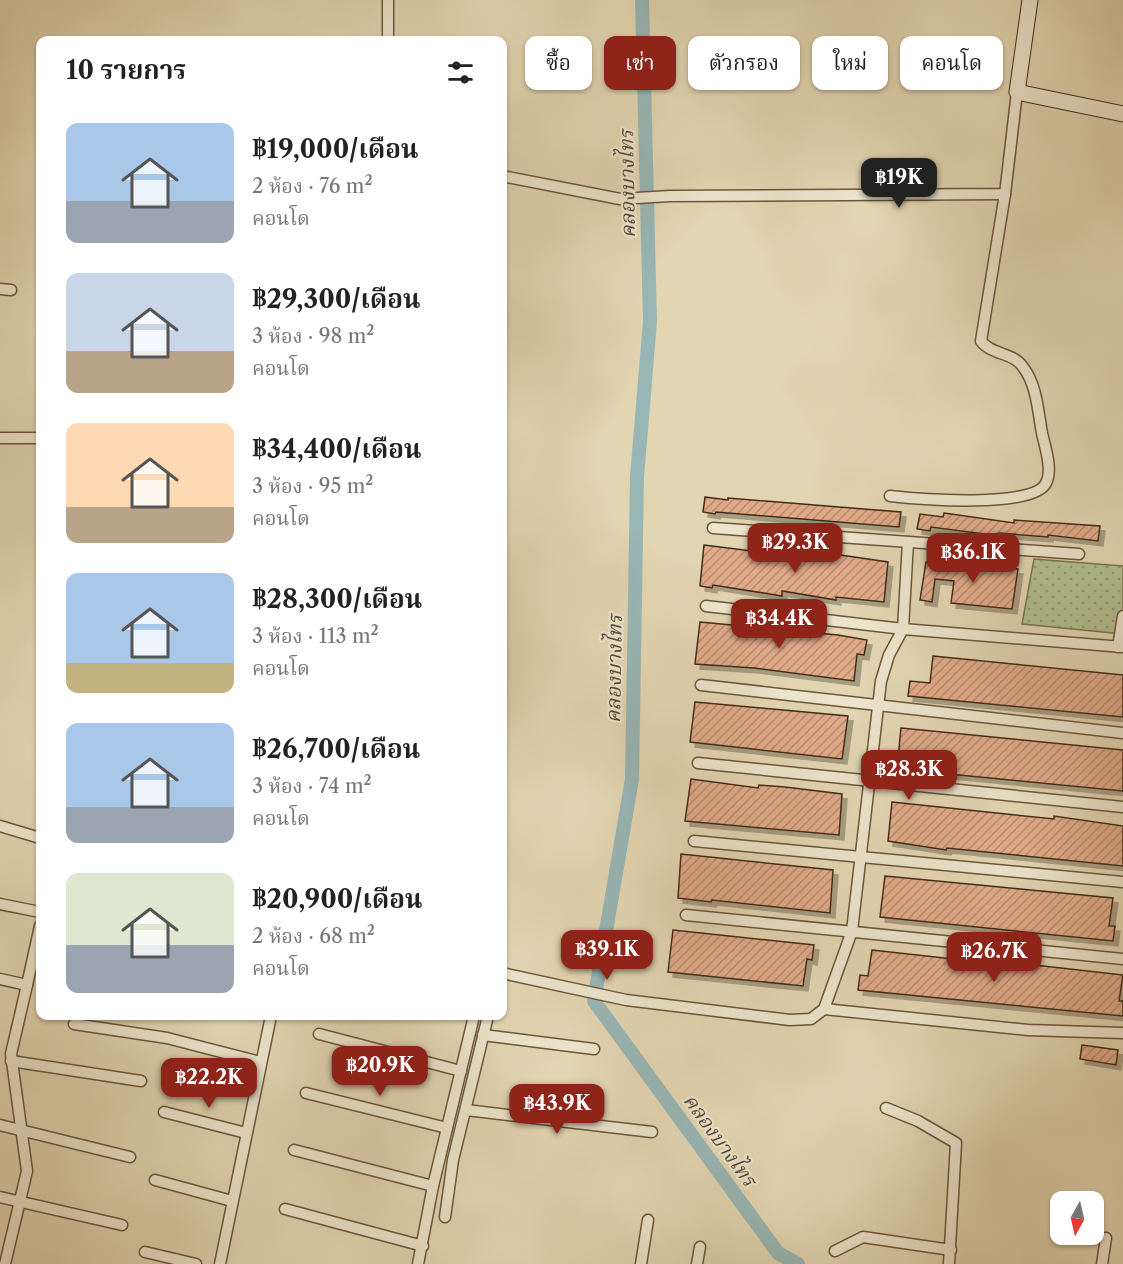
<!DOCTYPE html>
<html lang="th">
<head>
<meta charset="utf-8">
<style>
	:root { --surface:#fff; --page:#f6f6f6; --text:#222; --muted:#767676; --accent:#8f2418 }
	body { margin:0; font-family:"Libre Caslon Text","Noto Serif Thai",serif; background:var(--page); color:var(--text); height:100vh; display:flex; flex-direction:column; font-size:22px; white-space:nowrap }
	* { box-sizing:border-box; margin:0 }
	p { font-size:20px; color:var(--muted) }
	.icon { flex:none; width:33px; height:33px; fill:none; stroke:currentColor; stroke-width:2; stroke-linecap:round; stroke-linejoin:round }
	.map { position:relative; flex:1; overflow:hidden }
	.sheet { position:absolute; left:36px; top:36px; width:471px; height:984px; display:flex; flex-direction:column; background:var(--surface); border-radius:12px; box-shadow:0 2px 4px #0004 }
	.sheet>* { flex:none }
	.guide { position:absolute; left:525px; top:36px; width:507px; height:54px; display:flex; gap:12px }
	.needle { width:39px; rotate:188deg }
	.buttons { position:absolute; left:1050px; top:1191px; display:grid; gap:12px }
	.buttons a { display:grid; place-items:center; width:54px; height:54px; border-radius:12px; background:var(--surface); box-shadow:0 2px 4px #0004; font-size:30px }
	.price { position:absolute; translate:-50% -51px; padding:0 14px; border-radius:12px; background:var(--accent); color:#fff; font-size:20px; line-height:39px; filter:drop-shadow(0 2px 3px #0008) }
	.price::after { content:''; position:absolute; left:50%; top:36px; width:18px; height:14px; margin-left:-9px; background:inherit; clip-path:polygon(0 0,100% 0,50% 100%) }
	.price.selected { background:#222; color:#fff }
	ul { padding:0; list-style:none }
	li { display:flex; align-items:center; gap:18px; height:150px; padding:0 30px }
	li span { display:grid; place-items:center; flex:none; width:168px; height:120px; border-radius:12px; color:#555 }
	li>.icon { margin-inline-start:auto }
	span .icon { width:72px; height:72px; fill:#fffc; stroke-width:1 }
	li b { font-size:26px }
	h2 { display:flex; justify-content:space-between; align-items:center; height:72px; padding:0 30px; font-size:26px }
	.pill { padding:0 21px; border-radius:12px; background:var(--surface); box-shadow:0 2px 4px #0004; font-size:21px; line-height:54px }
	.pill.selected { background:var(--accent); color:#fff }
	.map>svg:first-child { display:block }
	.grass { fill:url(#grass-dots); stroke:#797552; stroke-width:1.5 }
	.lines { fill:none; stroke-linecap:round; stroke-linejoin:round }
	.canal { stroke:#98b6b5; stroke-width:14 }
	.building { fill:url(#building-hatch); stroke:#422c16; stroke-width:1.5; filter:url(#shadow) }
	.street-casing { stroke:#6a563d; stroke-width:13 }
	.secondary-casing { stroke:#422c16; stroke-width:17 }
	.street { stroke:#ece4cc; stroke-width:10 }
	.secondary { stroke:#ece4cc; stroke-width:15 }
	.labels { text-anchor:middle; stroke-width:4.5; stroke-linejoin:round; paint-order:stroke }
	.water-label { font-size:20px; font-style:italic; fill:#534836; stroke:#ece4cc }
</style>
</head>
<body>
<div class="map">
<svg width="1123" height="1264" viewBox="0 0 1123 1264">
	<defs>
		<pattern id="grass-dots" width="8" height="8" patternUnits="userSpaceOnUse" patternTransform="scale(1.5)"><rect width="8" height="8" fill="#b0be8e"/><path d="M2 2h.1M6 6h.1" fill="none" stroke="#919b73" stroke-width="1.8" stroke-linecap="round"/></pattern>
		<pattern id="building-hatch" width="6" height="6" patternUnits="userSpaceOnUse" patternTransform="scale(1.5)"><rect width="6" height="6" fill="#e1aa89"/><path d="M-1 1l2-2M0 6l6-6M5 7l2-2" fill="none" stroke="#b88b6f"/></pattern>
		<filter id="shadow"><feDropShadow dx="5" dy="5" stdDeviation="0" flood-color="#0004"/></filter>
	</defs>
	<rect width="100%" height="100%" fill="#e2d5b1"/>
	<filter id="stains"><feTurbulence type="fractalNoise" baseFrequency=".00333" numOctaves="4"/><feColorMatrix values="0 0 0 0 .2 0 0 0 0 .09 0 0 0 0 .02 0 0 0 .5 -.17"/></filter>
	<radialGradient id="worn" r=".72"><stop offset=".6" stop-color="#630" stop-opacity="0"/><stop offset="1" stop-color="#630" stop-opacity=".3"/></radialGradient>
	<path class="grass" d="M1034,559L1123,566V634L1022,624Z"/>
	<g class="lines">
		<path class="canal" d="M642,0L650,321L637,477L632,779L594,1001L778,1253L798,1264"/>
	</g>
	<g class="building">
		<path d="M705,497L728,500V498L901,512L899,527L716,512L715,514L703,512Z"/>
		<path d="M944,513L1014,523V520L1100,526L1098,541L1048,535V537L999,533V536L931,527L930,531L917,529L920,514L943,517Z"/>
		<path d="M704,545L777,554V552L803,556V551L827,553L888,562L884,602L836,597V600L782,591V596L713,585L712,588L700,586Z"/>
		<path d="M926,562L1018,569L1012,609L951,603L954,581L935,579L932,602L920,600Z"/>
		<path d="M700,622L838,635L867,640L864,655L857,654L854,681L754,668L695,664Z"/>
		<path d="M933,656L1123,675V717L908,696L910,681L930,683Z"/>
		<path d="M695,702L848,716L842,759L690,742Z"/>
		<path d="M901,728L1123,750V791L897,769Z"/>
		<path d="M691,779L758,788L759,785L785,787L842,794L839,835L685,821Z"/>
		<path d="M892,802L1054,819V816L1123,826V866L947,848L946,850L888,841Z"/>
		<path d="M681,854L833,870L830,913L712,900L711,902L678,898Z"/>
		<path d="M885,876L1113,898L1109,926H1115L1113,941L880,917Z"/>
		<path d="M673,930L814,945L812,960L807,959L803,986L668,972Z"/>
		<path d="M872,950L971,961V958L1123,975L1119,1001H1123V1016L858,990L860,975L868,976Z"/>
		<path d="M1082,1045L1118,1050L1116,1065L1080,1059Z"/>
	</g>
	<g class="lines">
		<g class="street-casing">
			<g id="street">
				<path d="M388,0V40"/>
				<path d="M502,176L620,199L670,196L1005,194L1017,92"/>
				<path d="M0,289L11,290"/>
				<path d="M0,438H40"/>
				<path d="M890,496C917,499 1034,509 1046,483C1053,470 1045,447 1042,433C1038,412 1037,385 1023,367C1013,352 991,355 981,341L1005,194"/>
				<path d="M713,528L1079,554"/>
				<path d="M706,606L903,629L1123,647"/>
				<path d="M1118,647L1123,616"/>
				<path d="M701,685L1123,733"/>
				<path d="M698,763L1123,807"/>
				<path d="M0,826L40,838"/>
				<path d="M694,841L1123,882"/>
				<path d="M0,904L40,912"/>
				<path d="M686,915L1123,959"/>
				<path d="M502,973L626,1000L790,1020L811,1019L824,1009L852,931L881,681L889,655L903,629L908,542"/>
				<path d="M0,979L27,985L40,926"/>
				<path d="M824,1009L1028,1030L1123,1033"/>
				<path d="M74,1024L167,1038L260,1062"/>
				<path d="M319,1034L461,1071"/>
				<path d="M483,1035L594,1049"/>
				<path d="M11,1061L141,1081"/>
				<path d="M306,1093L447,1128"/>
				<path d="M886,1108L918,1121L956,1143L949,1264"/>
				<path d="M466,1110L652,1132"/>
				<path d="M164,1112L246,1133"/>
				<path d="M0,1125L130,1157"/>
				<path d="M294,1150L433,1186"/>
				<path d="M155,1180L232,1201"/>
				<path d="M0,1197L122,1225"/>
				<path d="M285,1209L423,1246"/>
				<path d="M445,1217L453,1160L488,1016"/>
				<path d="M835,1251L863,1237L951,1250"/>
				<path d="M145,1252L196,1264"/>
				<path d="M5,1264L27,1171L11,1054L27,985"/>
				<path d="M220,1264L271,1016"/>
				<path d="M418,1264L433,1186L474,1016"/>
				<path d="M641,1264L648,1220"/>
				<path d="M697,1264L700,1247"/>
				<path d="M1102,1264L1106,1238"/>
			</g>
		</g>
		<g class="secondary-casing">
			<path id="secondary" d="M1030,0L1017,92L1123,114"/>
		</g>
		<use href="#street" class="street"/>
		<use href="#secondary" class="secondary"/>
	</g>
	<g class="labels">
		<g class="water-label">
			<text transform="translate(627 184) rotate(-91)" y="7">คลองบางไทร</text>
			<text transform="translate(614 669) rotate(-89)" y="7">คลองบางไทร</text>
			<text transform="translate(720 1140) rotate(54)" y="7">คลองบางไทร</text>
		</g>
	</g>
	<rect width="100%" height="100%" filter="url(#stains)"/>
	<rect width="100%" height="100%" fill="url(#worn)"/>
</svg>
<div class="buttons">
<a><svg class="needle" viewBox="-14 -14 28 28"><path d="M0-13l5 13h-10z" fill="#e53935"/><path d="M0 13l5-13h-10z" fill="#767676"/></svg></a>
</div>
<b class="price selected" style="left:899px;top:209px">฿19K</b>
<b class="price" style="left:795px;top:574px">฿29.3K</b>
<b class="price" style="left:973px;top:584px">฿36.1K</b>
<b class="price" style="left:779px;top:650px">฿34.4K</b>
<b class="price" style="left:909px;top:801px">฿28.3K</b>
<b class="price" style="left:607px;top:981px">฿39.1K</b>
<b class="price" style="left:994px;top:983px">฿26.7K</b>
<b class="price" style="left:380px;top:1097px">฿20.9K</b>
<b class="price" style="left:209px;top:1109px">฿22.2K</b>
<b class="price" style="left:557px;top:1135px">฿43.9K</b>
<div class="guide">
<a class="pill">ซื้อ</a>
<a class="pill selected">เช่า</a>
<a class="pill">ตัวกรอง</a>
<a class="pill">ใหม่</a>
<a class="pill">คอนโด</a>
</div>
<section class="sheet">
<h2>10 รายการ<svg class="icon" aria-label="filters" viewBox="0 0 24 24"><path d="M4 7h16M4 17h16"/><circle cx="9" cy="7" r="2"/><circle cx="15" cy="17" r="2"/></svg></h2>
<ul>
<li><span style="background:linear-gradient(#a9c7e8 65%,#9aa5b1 0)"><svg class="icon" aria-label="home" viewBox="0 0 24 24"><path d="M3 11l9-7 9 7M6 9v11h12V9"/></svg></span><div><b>฿19,000/เดือน</b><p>2 ห้อง · 76 m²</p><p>คอนโด</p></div></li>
<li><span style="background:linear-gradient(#c9d6e8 65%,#b9a48a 0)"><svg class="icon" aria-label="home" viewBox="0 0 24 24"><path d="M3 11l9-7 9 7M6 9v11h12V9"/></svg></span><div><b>฿29,300/เดือน</b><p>3 ห้อง · 98 m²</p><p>คอนโด</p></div></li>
<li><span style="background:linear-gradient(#ffd9b3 70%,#b9a48a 0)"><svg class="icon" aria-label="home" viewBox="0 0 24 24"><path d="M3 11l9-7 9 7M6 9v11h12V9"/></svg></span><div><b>฿34,400/เดือน</b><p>3 ห้อง · 95 m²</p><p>คอนโด</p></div></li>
<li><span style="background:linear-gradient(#a9c7e8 75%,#c2b280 0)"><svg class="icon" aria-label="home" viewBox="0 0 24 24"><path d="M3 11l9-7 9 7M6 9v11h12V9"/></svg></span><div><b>฿28,300/เดือน</b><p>3 ห้อง · 113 m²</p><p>คอนโด</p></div></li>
<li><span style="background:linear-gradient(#a9c7e8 70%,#9aa5b1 0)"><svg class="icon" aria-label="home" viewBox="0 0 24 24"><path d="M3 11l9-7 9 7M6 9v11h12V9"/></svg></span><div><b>฿26,700/เดือน</b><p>3 ห้อง · 74 m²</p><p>คอนโด</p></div></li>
<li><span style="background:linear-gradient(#dfe7d0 60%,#9aa5b1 0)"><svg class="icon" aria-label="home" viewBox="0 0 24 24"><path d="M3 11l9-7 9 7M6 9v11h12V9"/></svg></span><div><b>฿20,900/เดือน</b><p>2 ห้อง · 68 m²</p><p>คอนโด</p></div></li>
</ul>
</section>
</div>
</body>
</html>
